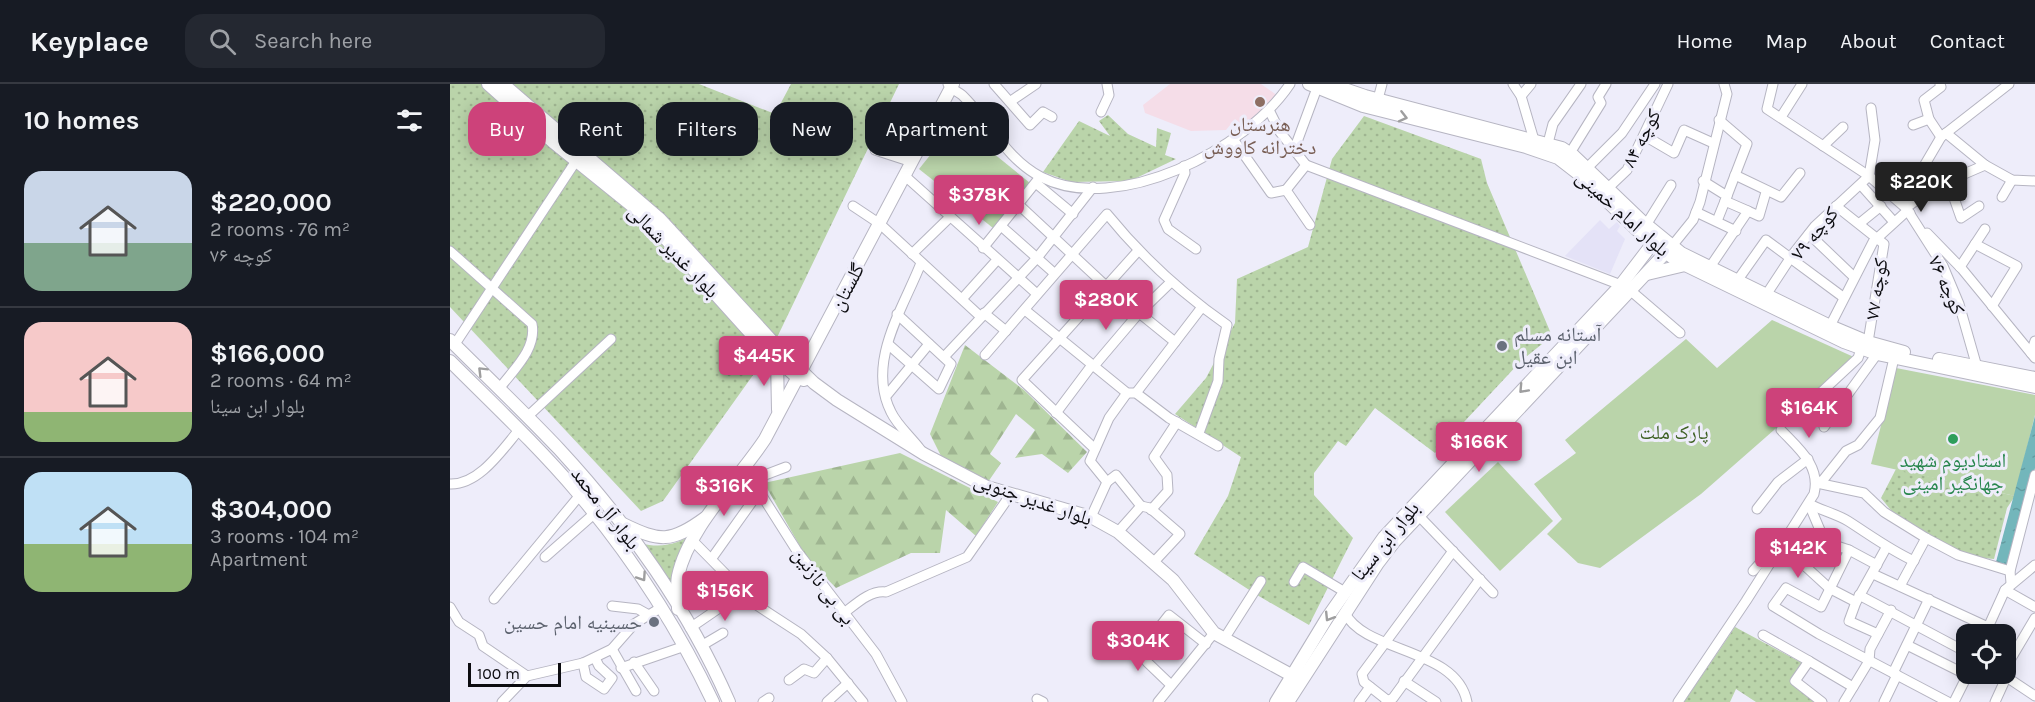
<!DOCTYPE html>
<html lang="en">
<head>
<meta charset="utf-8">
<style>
	:root { --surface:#171b24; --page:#242831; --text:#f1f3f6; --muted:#9ea1a6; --line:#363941; --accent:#cd427a }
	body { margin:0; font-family:Karla,"Noto Naskh Arabic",sans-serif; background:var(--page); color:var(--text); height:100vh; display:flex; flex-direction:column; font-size:22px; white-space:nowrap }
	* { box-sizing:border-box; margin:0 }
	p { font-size:20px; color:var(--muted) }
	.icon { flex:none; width:33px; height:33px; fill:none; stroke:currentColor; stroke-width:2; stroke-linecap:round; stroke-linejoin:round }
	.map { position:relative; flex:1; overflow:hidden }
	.sheet { display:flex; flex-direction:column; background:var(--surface); width:450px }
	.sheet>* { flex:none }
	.hud { position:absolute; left:18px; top:18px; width:570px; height:54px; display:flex; gap:12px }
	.controls { position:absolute; left:1506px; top:540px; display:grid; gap:12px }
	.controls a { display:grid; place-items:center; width:60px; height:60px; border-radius:12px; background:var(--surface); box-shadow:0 3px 15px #0003; font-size:30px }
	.scale { position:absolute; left:18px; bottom:15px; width:93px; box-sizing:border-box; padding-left:6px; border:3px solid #0c0c10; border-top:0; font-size:16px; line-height:21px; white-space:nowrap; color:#0c0c10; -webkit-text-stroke:4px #eeedfa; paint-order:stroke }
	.price { position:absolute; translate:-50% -51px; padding:0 14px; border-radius:6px; background:var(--accent); color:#fff; font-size:20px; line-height:39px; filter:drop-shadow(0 2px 3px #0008) }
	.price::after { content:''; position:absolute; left:50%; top:36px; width:18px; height:14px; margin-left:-9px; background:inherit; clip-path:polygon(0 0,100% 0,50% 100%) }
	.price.current { background:#222; color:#fff }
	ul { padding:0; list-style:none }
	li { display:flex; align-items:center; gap:18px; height:150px; padding:0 24px }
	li+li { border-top:2px solid var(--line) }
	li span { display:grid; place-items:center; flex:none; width:168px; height:120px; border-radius:18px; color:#555 }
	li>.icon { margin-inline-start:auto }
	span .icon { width:72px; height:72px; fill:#fffc; stroke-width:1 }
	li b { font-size:26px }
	h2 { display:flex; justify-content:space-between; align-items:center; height:72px; padding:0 24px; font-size:26px }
	.tag { padding:0 21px; border-radius:18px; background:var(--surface); box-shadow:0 3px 15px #0003; font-size:21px; line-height:54px }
	.tag.current { background:var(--accent); color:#fff }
	header { display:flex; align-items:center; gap:36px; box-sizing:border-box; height:84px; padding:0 30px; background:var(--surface); border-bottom:2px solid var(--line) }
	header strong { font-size:28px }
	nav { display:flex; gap:33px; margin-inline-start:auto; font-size:21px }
	.search { width:420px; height:54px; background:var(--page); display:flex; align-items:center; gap:15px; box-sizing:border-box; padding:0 21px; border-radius:18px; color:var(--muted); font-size:22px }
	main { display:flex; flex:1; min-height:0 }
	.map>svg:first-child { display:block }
	.built { fill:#e4e2f7 }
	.education { fill:#f5dde8 }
	.grass { fill:url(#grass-dots) }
	.forest { fill:url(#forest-firs) }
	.park { fill:#bad4aa }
	.water { fill:url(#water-ripples) }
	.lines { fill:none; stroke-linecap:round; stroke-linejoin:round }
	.minor-casing { stroke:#b6b5c2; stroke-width:11 }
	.major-casing { stroke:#b6b5c2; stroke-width:14 }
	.minor { stroke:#fff; stroke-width:9 }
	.major { stroke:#fff; stroke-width:12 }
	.oneway { stroke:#9e9e9f }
	.education-dot { fill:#8d6e63; stroke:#eeedfa; stroke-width:2 }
	.worship-dot { fill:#6b7280; stroke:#eeedfa; stroke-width:2 }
	.leisure-dot { fill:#2e9e5b; stroke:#eeedfa; stroke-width:2 }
	.labels { text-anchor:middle; stroke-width:6; stroke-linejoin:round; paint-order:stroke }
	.education-label { font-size:20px; fill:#785e54; stroke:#eeedfa }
	.street-label { font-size:20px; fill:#0c0c10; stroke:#eeedfa }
	.worship-label { font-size:20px; fill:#5b616d; stroke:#eeedfa; text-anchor:start }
	.park-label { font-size:20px; fill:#3e6123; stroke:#eeedfa }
	.leisure-label { font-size:20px; fill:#27864d; stroke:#eeedfa }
</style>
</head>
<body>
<header>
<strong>Keyplace</strong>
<div class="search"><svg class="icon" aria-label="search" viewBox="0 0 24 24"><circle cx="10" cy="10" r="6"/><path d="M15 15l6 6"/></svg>Search here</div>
<nav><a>Home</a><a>Map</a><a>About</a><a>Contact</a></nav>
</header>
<main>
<section class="sheet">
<h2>10 homes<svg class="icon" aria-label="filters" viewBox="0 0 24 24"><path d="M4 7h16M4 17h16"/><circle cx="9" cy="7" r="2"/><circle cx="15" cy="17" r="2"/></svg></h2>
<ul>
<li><span style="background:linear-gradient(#c9d6e8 60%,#7fa58c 0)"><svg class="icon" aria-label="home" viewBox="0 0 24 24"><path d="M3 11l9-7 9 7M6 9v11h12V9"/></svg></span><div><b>$220,000</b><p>2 rooms · 76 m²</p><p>کوچه ۷۶</p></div></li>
<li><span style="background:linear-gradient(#f6c9c9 75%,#8fb573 0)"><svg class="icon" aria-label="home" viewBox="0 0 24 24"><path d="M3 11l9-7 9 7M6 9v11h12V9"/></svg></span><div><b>$166,000</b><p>2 rooms · 64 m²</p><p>بلوار ابن سینا</p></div></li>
<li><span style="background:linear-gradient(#bfe0f5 60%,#8fb573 0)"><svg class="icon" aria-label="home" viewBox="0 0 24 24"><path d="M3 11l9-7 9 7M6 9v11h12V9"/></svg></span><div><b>$304,000</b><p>3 rooms · 104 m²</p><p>Apartment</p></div></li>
</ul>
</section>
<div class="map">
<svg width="1585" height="618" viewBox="0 0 1585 618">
	<defs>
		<pattern id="grass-dots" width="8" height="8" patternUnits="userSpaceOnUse" patternTransform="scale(1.5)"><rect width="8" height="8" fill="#bad4aa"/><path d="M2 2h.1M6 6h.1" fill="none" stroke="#9fb591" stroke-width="1.8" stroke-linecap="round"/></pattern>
		<pattern id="forest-firs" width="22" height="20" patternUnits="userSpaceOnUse" patternTransform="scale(1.5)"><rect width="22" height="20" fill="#bad4aa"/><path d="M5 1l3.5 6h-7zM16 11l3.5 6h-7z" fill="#9fb591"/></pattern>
		<pattern id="water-ripples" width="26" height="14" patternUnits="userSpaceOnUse" patternTransform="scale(1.5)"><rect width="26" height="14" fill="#73b6bb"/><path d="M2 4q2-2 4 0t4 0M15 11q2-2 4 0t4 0" fill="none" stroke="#629ba0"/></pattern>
	</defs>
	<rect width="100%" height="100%" fill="#eeedfa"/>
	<path class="built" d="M1150,136L1159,145L1167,138L1170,142L1167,147L1175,155L1160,190L1115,172Z"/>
	<path class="education" d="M720,0H811L828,12L794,42L785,35L776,46L741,47L695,29L693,21Z"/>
	<g class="grass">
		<path d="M0,0H249L325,30L341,0H449L321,266L213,417L191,427L0,223Z"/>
		<path d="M658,31L678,50L706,63L707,44L721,49L715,71L726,75L680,97L621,98L593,88L629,37L660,52L649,37Z"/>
		<path d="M914,32L1031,75L1037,99L1102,252L1071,277L985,369L925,324L896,362L888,357L864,389V411L903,454L859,541L807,511L744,470L778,412L791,373L725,330L756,294L785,239L787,195L858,163L882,75Z"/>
		<path d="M1446,385L1565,412L1557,424L1544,475L1512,472L1444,430L1431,414Z"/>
		<path d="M245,448L222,489V505L191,459C210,465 230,460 245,448Z"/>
		<path d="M1285,543L1352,579L1344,599L1364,618H1306L1286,605L1280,618H1234Z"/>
	</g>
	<g class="forest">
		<path d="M515,261L574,306L637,368L618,389L592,370L565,374L585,346L566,330L540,370L551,379L538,398L492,374L480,350Z"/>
		<path d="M450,369L548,418L526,452L496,426L490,469H461L386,504L356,473L314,399Z"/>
	</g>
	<g class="park">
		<path d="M506,39L580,99L543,144L469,85Z"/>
		<path d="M1322,236L1406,274L1251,410L1150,484L1128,479L1097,450L1112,435L1084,400L1126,369L1115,356L1236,255L1267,284Z"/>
		<path d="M1446,284L1585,311V331L1565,412L1421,380Z"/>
		<path d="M1048,378L1103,437L1050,487L995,428Z"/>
	</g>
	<path class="water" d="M1585,332V384L1560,481L1546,478Z"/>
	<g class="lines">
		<g class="minor-casing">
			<g id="minor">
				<path d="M498,0C502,6 507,7 512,11C539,37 556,75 591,93C667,132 797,65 840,0"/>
				<path d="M544,0L580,41L593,28L602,33"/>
				<path d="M1063,0L1071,12L1084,56"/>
				<path d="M1490,0L1491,3L1474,16L1479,35L1491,53"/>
				<path d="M1071,12L1081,0"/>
				<path d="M928,15L932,0"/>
				<path d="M561,17L586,0"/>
				<path d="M1421,24L1425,56L1419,92L1456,124L1484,103L1535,81L1496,49"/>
				<path d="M819,26L830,48L856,81L836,106L860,141"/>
				<path d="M651,28L659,11L657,0"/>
				<path d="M1331,33L1352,0"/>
				<path d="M1269,36L1297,60L1277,112"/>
				<path d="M1463,41L1479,35"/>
				<path d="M1195,52L1224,69L1234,46L1263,59"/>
				<path d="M783,55L821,109L836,106"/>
				<path d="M1098,59L1103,40L1131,0"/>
				<path d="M1373,62L1393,43"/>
				<path d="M425,66L462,78"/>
				<path d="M844,66L867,4"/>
				<path d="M1120,69L1151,19L1148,13L1156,0"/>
				<path d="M856,81L1171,201"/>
				<path d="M1535,81L1562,96L1585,97"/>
				<path d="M734,82L735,89L714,136L718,145L746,165"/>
				<path d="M1137,84L1172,49L1205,0"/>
				<path d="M1285,91L1331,113L1350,89"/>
				<path d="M455,92L587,210"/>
				<path d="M1253,97L1277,112L1267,137"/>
				<path d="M1498,97L1511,134L1529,122"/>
				<path d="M587,100L623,130"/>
				<path d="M1411,101L1444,138"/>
				<path d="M1158,104L1177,86L1218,0"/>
				<path d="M1552,113L1562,96"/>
				<path d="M569,121L656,202L725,258"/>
				<path d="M403,122L430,140L531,233"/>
				<path d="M1386,122L1434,160L1418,258"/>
				<path d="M1298,127L1309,132L1316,108"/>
				<path d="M1246,128L1286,147"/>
				<path d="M1410,139L1431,122"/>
				<path d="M1196,141L1221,101"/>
				<path d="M551,142L604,189"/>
				<path d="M1477,149L1512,185L1585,274"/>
				<path d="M1359,150L1404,193"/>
				<path d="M1525,160L1567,182L1542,222"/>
				<path d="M1222,162L1243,136L1250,118L1277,10L1274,0"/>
				<path d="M533,164L590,93"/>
				<path d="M0,167L82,240C87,265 63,286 49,305"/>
				<path d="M462,170L500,133"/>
				<path d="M1260,183L1298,127L1275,117"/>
				<path d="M1510,183L1535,145"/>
				<path d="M1287,197L1316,156L1393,213"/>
				<path d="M1181,207L1230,249"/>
				<path d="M1316,211L1343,170L1365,142L1419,92L1317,25L1323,0"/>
				<path d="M512,215L547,176"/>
				<path d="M575,226L677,309H686L719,334L768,362"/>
				<path d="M534,229L556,247"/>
				<path d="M1380,242L1423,158L1457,127L1460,129"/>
				<path d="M5,260L126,77"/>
				<path d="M439,261L489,305L501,280L447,230"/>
				<path d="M1581,269L1585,257"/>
				<path d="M535,271L657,130C692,173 731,209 777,241L769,275L768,297L749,349"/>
				<path d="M494,273L587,174L643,103"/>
				<path d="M644,282L689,229L721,198"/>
				<path d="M1527,283L1509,220L1493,182L1456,124L1464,99L1491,53L1559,0"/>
				<path d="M686,309L752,223"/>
				<path d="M437,311L479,260"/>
				<path d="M1351,327L1408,274L1411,265"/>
				<path d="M606,329L642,281"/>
				<path d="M77,333L161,255"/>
				<path d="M1374,343L1427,270"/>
				<path d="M470,365C461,353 447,341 441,328C416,278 453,225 471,179"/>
				<path d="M645,365L572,296L687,168"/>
				<path d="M295,385L347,467L426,570L452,618"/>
				<path d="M302,396L336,383"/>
				<path d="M657,398L666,391L691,422L668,448"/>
				<path d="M1367,399L1414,409L1434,428L1476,454L1508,471L1560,487"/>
				<path d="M1367,399L1373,396L1396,367L1408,361L1430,334L1444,274"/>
				<path d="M0,400C29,401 52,366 69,346"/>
				<path d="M1359,420C1371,426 1389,431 1398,437C1420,451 1440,466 1464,477"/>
				<path d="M1359,420L1375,458L1399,466L1427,481"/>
				<path d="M691,422L700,424L730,450L703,479"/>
				<path d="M1307,425L1328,398L1358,375"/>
				<path d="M701,426L718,407L717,391L704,373L727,338"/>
				<path d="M968,431L1043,509"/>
				<path d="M641,433L657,398L640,377L659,334L677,309"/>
				<path d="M243,457L305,520L351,550L377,574L413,618"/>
				<path d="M1399,466L1371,523L1336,504L1323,522L1369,550L1498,618"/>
				<path d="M95,473L145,429"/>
				<path d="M262,474L309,408"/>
				<path d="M1355,482L1375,458"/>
				<path d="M1303,487L1319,469L1355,482L1379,504L1406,518"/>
				<path d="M1423,490L1538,543"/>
				<path d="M844,498L853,483L895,508"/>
				<path d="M1561,499L1560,487L1585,391"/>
				<path d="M1450,502L1476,454"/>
				<path d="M1555,506L1585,523"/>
				<path d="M1409,511L1516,568"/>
				<path d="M44,515L130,411"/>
				<path d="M162,522L188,525L197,530"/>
				<path d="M0,523L9,538L29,551L33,562L77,592"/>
				<path d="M394,529C406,520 420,506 436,508L517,473L561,410"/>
				<path d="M895,529C915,569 1007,564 1017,618"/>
				<path d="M240,544L294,507"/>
				<path d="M682,549L691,556L697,578L721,601"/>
				<path d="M1428,550L1399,537L1406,518L1436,464"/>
				<path d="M1535,550L1555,506L1585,481"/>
				<path d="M1313,551L1359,577"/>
				<path d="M774,555L811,497"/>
				<path d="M691,556L708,545L719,531L756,560"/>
				<path d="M1457,561L1517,591"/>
				<path d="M251,562L273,549"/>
				<path d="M162,565L186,607"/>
				<path d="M184,578L204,607"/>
				<path d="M133,579L136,593L154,605L162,594L149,582L145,574"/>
				<path d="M1556,583L1585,534"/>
				<path d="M171,584L235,562"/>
				<path d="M1443,589L1479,515"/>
				<path d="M1552,590L1585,612"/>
				<path d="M339,596L354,585L364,589L377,574"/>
				<path d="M954,597L986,618"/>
				<path d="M587,615L593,618"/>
				<path d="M937,616L914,598L912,590L1003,467"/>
				<path d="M52,618L77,592L133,579L162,565L184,540L212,523"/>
				<path d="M313,618L319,614"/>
				<path d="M377,618L398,599"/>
				<path d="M708,618L764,549"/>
				<path d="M909,618L920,603"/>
				<path d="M936,618L943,614L1030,495"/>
				<path d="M1228,618L1296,517L1364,410C1371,382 1349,365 1331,346"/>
				<path d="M1372,618L1345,597L1359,577L1403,603"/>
				<path d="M1394,618L1419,577L1420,565L1441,526"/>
				<path d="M1434,618L1447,591"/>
				<path d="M1504,618L1518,590"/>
				<path d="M1545,618L1556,594"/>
			</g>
		</g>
		<g class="major-casing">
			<g id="major">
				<path d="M38,0L103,58L196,133L313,263L348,294L354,296"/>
				<path d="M53,0L210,135L334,270L364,299L387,316L474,370L537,403L641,433L668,448L723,496L764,549L843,592"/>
				<path d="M859,0L913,22L1076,63L1108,74L1130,91L1187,146L1227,177L1394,258L1427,270L1585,303"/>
				<path d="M880,0L915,12L1112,64L1124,72L1193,138L1231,169L1380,242L1418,258L1454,268"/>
				<path d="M1197,190L1235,181"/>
				<path d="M0,256C36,292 74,328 109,365C176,437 240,528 279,618"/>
				<path d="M1489,275L1585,294"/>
				<path d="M327,276L328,326"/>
				<path d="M0,277C43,320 88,362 127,408C181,472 227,542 263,618"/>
				<path d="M173,440C210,458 221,459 255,434"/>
				<path d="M228,525C228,515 226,502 228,492C238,444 288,396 315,355L503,0"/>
				<path d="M826,618L877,534L934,453L1170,202L1206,155"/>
				<path d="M838,618L928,479L944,458L1220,164"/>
			</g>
		</g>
		<use href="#minor" class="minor"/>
		<use href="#major" class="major"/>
	</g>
	<defs><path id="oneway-chevron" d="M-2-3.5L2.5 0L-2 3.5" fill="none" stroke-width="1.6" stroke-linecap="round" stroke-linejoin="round" transform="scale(1.5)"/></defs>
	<g class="oneway">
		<use href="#oneway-chevron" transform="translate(953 33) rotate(14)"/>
		<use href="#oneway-chevron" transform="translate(32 287) rotate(-135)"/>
		<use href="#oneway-chevron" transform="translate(1073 305) rotate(133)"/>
		<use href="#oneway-chevron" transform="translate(192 493) rotate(56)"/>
		<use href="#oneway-chevron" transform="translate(879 533) rotate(122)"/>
	</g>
	<circle class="education-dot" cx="810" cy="18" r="6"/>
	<g class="worship-dot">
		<circle cx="1052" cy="262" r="6"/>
		<circle cx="204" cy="538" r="6"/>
	</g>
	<circle class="leisure-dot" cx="1503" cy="355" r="6"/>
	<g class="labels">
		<g class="education-label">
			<text x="810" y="47">هنرستان<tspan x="810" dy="23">دخترانه کاووش</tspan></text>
		</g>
		<g class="street-label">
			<text transform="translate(1191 54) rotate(-63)" y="7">کوچه ۸۴</text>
			<text transform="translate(1173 129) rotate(42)" y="7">بلوار امام خمینی</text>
			<text transform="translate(1364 149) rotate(-50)" y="7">کوچه ۷۹</text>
			<text transform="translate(224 167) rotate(46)" y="7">بلوار غدیر شمالی</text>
			<text transform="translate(1497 201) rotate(66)" y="7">کوچه ۷۶</text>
			<text transform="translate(397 203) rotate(-62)" y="7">گلستان</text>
			<text transform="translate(1426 205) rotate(-81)" y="7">کوچه ۷۷</text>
			<text transform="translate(583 415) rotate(19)" y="7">بلوار غدیر جنوبی</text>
			<text transform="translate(156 424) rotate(52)" y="7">بلوار آل محمد</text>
			<text transform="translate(935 457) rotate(-51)" y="7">بلوار ابن سینا</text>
			<text transform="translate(374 502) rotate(53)" y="7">بی بی نازنین</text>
		</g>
		<g class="worship-label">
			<text x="1064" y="257">آستانه مسلم<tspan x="1064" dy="23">ابن عقیل</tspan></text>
			<text x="192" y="545" text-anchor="end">حسینیه امام حسین</text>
		</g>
		<g class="park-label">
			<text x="1224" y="355">پارک ملت</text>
		</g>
		<g class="leisure-label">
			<text x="1503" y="383">استادیوم شهید<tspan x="1503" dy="23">جهانگیر امینی</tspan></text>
		</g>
	</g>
</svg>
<div class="controls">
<a><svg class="icon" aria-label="locate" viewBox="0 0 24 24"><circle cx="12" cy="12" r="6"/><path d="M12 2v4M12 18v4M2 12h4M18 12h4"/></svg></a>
</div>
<div class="scale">100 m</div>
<b class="price current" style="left:1471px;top:129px">$220K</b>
<b class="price" style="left:529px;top:142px">$378K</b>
<b class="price" style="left:656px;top:247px">$280K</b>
<b class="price" style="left:314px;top:303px">$445K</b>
<b class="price" style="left:1359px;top:355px">$164K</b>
<b class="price" style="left:1029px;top:389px">$166K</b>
<b class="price" style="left:274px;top:433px">$316K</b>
<b class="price" style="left:1348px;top:495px">$142K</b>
<b class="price" style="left:275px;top:538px">$156K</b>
<b class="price" style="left:688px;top:588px">$304K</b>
<div class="hud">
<a class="tag current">Buy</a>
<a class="tag">Rent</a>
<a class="tag">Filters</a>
<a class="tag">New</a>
<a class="tag">Apartment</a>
</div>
</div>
</main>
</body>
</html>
